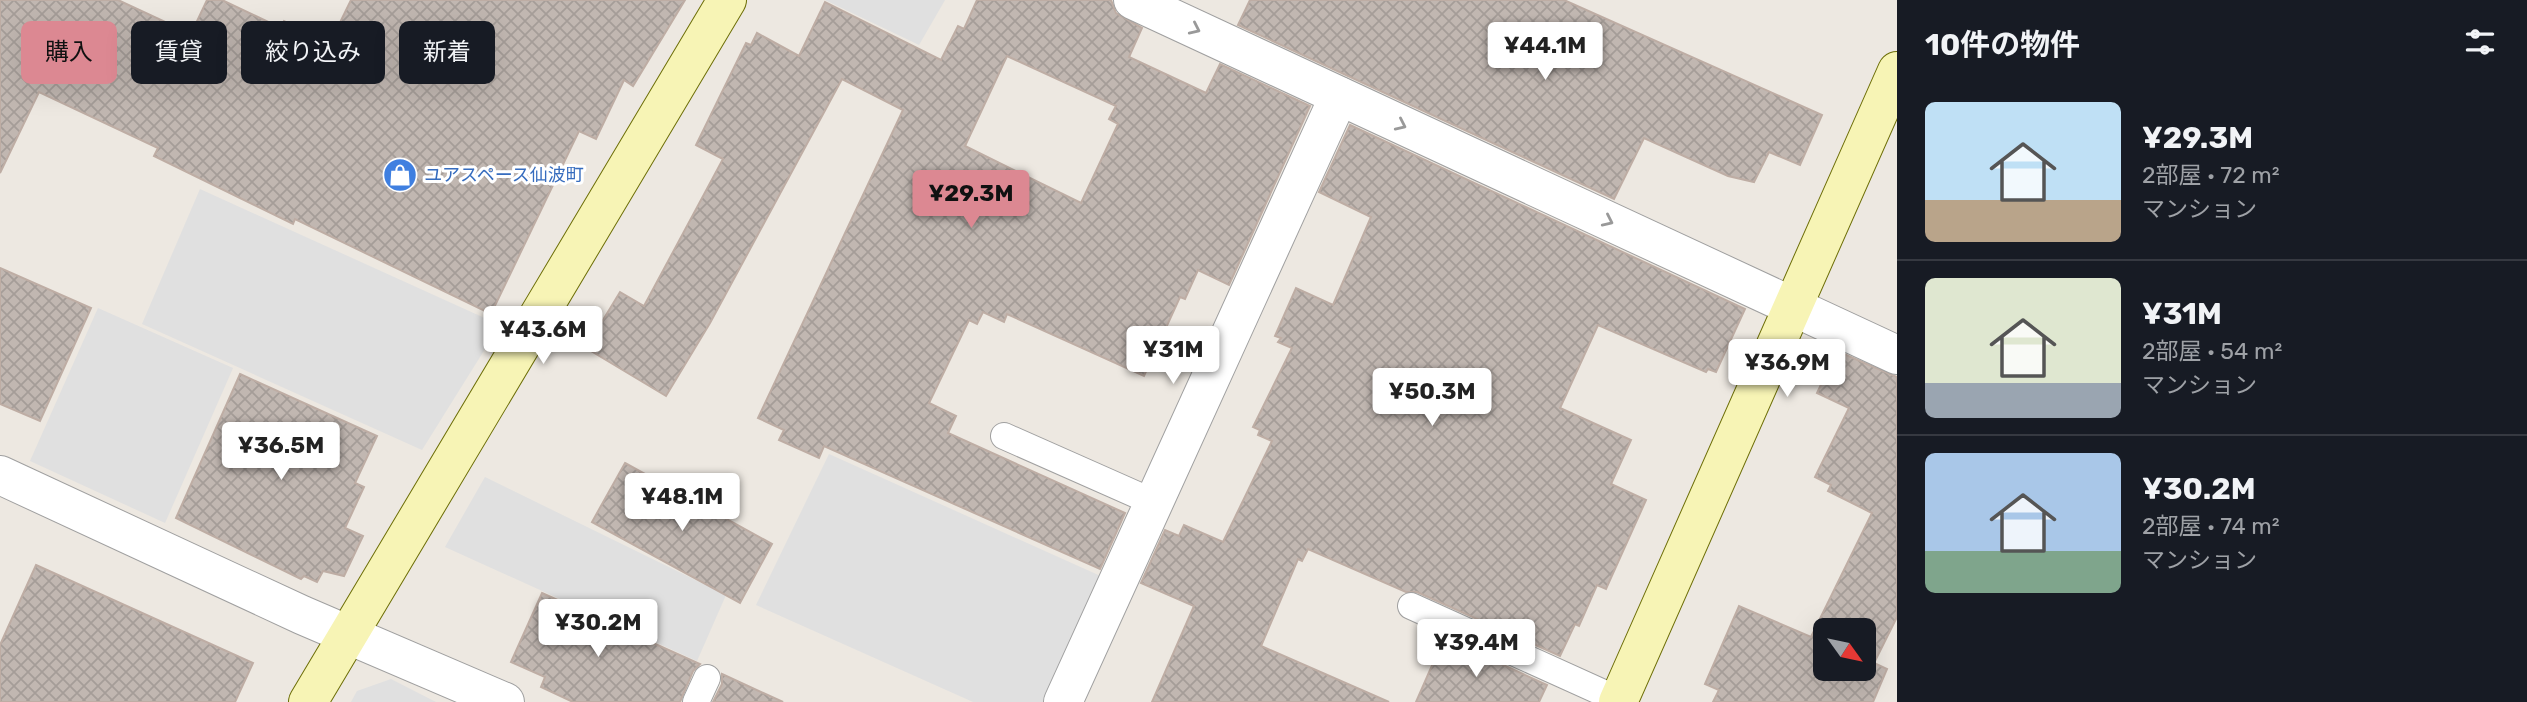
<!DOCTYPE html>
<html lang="ja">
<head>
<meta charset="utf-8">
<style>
	:root { --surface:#171b24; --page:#242831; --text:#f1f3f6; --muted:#9ea1a6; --line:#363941; --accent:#dc8892 }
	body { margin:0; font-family:Rubik,"Noto Sans JP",sans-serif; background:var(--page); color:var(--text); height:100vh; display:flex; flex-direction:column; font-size:26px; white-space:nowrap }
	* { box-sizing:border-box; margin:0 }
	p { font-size:23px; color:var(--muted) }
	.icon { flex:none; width:38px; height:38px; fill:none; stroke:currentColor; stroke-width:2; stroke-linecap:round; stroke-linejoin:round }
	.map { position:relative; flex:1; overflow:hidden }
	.details { display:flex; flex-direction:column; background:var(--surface); width:630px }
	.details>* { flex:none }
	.banner { position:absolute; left:21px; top:21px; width:665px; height:63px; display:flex; gap:14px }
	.needle { width:46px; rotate:123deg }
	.tools { position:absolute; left:1813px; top:618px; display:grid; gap:14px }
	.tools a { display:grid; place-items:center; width:63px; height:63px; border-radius:10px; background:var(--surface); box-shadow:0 7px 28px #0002; font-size:35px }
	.price { position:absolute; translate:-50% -60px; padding:0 16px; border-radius:7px; background:#fff; color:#222; font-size:23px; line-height:46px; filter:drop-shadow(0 2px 4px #0008) }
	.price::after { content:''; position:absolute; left:50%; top:42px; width:21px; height:16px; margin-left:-10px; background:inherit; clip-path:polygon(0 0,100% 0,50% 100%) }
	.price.selected { background:var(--accent); color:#111 }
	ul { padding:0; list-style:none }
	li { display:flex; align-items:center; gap:21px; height:175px; padding:0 28px }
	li+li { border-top:2px solid var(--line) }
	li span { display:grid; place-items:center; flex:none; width:196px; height:140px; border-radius:10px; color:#555 }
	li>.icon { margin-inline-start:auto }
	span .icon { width:84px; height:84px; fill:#fffc; stroke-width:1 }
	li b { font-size:30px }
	h2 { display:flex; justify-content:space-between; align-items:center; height:84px; padding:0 28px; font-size:30px }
	.tag { padding:0 24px; border-radius:10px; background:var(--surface); box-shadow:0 7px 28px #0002; font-size:24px; line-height:63px }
	.tag.selected { background:var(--accent); color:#111 }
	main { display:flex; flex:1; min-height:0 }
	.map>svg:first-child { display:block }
	.parking { fill:#e0e0e0 }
	.building { fill:url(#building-cross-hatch); stroke:#beada4; stroke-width:2; fill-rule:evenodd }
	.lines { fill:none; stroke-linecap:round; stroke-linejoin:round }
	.lane-casing { stroke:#a0a0a0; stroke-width:28 }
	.street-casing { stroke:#a0a0a0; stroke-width:40 }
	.secondary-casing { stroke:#6d6e07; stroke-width:40 }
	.lane { stroke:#fff; stroke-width:26 }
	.street { stroke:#fff; stroke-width:38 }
	.secondary { stroke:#f7f4b5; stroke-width:38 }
	.oneway { stroke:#999 }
	.labels { text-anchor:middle; stroke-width:6; stroke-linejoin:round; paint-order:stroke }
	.shop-label { font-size:18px; fill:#366cbe; stroke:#fff; text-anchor:start }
</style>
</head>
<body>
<main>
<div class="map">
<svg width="1897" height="702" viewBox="0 0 1897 702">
	<defs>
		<pattern id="building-cross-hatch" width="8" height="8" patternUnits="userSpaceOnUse" patternTransform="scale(1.75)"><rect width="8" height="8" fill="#c1b7b1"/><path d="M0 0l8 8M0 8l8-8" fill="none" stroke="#a59d98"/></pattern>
	</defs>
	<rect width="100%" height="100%" fill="#ede8e1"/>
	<g class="parking">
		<path d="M825,0H945L919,45Z"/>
		<path d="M200,189L500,325L422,450L142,324Z"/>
		<path d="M98,308L233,368L165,523L30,461Z"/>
		<path d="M829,454L1105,578L1049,702H973L756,605Z"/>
		<path d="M485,477L726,595L697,661L445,547Z"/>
		<path d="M391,679L436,702H351L357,691Z"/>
	</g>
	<g class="building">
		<path d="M0,0H118L191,34L207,0H222L281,28L284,21L330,43L351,0H685L633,86L624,80L596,139L579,131L491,314L295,219L293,224L154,156L158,148L39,92L0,173Z"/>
		<path d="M977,0H1111L1116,13L1142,28L1129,57L1206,93L1220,64L1310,106L1229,285L1198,270L1185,299L1180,297L1144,376L1007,314L1004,322L983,312L977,324L969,320L929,403L956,416L948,433L1125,513L1100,569L824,446L819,458L779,440L784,430L758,418L903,110L842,79L710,323L666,396L586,348L620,292L644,306L723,159L696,145L746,43L751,45L757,33L799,56L825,2L941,60L958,26L964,29ZM1007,56L1116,106L1109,119L1118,124L1081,203L965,146Z"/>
		<path d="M1250,0H1564L1822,115L1800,165L1769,152L1754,182L1728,176L1644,138L1614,199L1238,25Z"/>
		<path d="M1350,125L1745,309L1716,372L1708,369L1706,372L1598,325L1560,408L1631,440L1611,484L1646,500L1606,589L1597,585L1579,626L1575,624L1560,656L1417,592H1406L1308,549L1302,561L1298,559L1261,646L1389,702H1152L1194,606L1141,583L1165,530L1179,536L1184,525L1223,542L1272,441L1258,435L1260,430L1253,427L1292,348L1278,342L1281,338L1275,336L1296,288L1333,305L1371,217L1319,192Z"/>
		<path d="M0,268L91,308L40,421L0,404Z"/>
		<path d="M1837,351L1897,377V617L1874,663L1887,669L1873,702H1713L1719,690L1705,684L1739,606L1811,637L1872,513L1828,491L1831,485L1815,477L1849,408L1817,393ZM1825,630H1864V668H1825Z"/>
		<path d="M240,374L377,436L355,483L364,487L345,528L363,536L344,576L323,571L317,582L304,576L301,579L176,518Z"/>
		<path d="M625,463L772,544L740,603L592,522Z"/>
		<path d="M36,565L253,663L235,702H0V645Z"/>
		<path d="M542,593L700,664L693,671L680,702H573L541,687L545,677L511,662Z"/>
		<path d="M1444,638L1547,685L1539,702H1416Z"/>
		<path d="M722,674L783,702H713L722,684Z"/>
	</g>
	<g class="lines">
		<g class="lane-casing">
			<g id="lane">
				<path d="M1004,436L1153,502"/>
				<path d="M1411,606L1619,700"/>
				<path d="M696,702L707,678"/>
			</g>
		</g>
		<g class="street-casing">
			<g id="street">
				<path d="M1133,0L1897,355"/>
				<path d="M0,475L302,615L505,702"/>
				<path d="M1063,702L1339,96"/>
			</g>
		</g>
		<g class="secondary-casing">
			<g id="secondary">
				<path d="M308,702L727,0"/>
				<path d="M1618,702L1897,71"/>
			</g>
		</g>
		<use href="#lane" class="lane"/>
		<use href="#street" class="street"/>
		<use href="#secondary" class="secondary"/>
	</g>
	<defs><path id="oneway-chevron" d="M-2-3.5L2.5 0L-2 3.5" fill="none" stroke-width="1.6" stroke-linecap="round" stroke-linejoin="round" transform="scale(1.75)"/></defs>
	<g class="oneway">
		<use href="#oneway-chevron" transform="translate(1195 29) rotate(25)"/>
		<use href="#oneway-chevron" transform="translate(1401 125) rotate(25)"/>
		<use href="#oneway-chevron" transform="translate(1608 221) rotate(25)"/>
	</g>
	<defs>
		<g id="shop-disc" transform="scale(1.75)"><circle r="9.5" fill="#3f7fe0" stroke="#fff"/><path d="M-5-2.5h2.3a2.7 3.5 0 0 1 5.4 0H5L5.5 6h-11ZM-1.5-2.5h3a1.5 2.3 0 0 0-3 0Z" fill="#fff"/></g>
	</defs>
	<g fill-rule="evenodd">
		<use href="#shop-disc" x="400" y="175"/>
	</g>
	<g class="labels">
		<g class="shop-label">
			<text x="424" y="181">ユアスペース仙波町</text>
		</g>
	</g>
</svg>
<div class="tools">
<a><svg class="needle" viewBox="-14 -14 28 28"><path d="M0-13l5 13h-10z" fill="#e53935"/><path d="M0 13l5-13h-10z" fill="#9ea1a6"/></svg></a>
</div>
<b class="price" style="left:1545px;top:82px">¥44.1M</b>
<b class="price selected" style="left:971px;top:230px">¥29.3M</b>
<b class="price" style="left:543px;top:366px">¥43.6M</b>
<b class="price" style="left:1173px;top:386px">¥31M</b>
<b class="price" style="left:1787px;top:399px">¥36.9M</b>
<b class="price" style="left:1432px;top:428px">¥50.3M</b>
<b class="price" style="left:281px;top:482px">¥36.5M</b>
<b class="price" style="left:682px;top:533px">¥48.1M</b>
<b class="price" style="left:598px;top:659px">¥30.2M</b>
<b class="price" style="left:1476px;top:679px">¥39.4M</b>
<div class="banner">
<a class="tag selected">購入</a>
<a class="tag">賃貸</a>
<a class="tag">絞り込み</a>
<a class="tag">新着</a>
</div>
</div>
<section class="details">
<h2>10件の物件<svg class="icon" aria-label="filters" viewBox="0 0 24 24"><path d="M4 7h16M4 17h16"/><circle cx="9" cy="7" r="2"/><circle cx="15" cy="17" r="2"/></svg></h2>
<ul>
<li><span style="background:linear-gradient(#bfe0f5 70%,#b9a48a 0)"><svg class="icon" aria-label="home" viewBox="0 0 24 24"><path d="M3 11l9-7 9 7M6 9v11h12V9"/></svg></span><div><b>¥29.3M</b><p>2部屋 · 72 m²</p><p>マンション</p></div></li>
<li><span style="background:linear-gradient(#dfe7d0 75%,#9aa5b1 0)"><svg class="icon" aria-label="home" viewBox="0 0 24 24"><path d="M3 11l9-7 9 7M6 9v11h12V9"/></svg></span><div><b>¥31M</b><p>2部屋 · 54 m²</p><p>マンション</p></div></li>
<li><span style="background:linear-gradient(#a9c7e8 70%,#7fa58c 0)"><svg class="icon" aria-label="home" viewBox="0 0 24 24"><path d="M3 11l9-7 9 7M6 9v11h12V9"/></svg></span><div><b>¥30.2M</b><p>2部屋 · 74 m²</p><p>マンション</p></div></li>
</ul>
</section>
</main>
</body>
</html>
